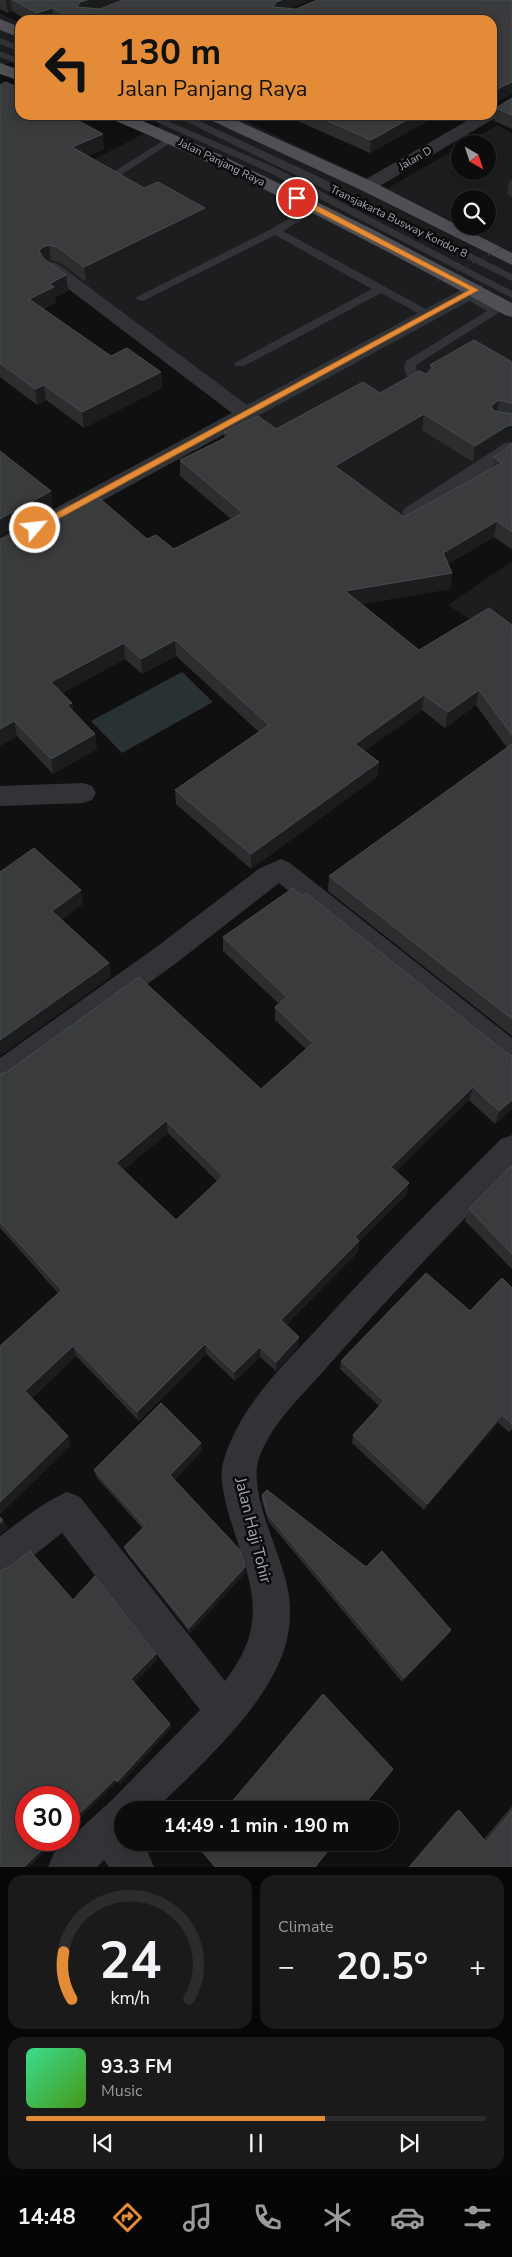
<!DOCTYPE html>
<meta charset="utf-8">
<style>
:root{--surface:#0c0c0d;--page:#1a1a1b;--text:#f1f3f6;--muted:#9a9b9d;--line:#2c2c2e;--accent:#e38b36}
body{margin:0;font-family:"Nunito Sans",sans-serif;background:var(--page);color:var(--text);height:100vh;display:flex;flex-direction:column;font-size:19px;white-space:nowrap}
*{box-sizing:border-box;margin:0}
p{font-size:16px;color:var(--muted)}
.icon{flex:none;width:28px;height:28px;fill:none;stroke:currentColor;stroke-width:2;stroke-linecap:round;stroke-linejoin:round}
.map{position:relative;height:1867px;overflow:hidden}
.sheet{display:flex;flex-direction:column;gap:8px;padding:8px;background:#070707;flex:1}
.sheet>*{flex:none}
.top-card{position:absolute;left:15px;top:15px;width:482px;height:105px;border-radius:15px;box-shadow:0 2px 12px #0003,0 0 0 1px var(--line);background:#e38b36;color:#111;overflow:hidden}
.needle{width:32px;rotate:141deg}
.buttons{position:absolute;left:451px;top:135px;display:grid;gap:10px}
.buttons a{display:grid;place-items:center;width:45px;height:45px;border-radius:50%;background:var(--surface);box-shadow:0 2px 12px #0003,0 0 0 1px var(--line);font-size:25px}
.speed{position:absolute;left:15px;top:1786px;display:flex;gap:10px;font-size:25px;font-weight:700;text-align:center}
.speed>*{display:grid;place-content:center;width:65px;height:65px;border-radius:50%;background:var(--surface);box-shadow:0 2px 12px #0003,0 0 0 1px var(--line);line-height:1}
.speed .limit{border:8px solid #d22;background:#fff;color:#111}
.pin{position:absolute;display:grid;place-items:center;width:42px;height:42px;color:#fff;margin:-21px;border:2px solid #fff;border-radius:50%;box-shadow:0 1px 5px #0007}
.me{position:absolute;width:55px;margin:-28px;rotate:62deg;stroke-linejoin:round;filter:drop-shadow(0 0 4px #0008)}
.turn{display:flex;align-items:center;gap:18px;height:105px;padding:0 20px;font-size:22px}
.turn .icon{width:65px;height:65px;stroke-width:2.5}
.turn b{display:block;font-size:35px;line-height:42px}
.big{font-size:38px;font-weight:700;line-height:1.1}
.sheet .tile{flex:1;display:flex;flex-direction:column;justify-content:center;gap:8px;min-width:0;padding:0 18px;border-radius:15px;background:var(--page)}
.sheet .dial{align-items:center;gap:0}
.dial svg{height:130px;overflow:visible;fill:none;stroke:var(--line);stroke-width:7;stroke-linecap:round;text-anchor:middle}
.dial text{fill:var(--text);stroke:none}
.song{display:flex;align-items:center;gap:15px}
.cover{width:60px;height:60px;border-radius:8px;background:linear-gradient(135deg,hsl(150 70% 55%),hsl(100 70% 35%))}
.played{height:5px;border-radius:2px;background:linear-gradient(90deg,var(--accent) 65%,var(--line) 65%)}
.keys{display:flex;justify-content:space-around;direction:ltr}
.heat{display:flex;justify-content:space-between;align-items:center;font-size:28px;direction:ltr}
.sheet .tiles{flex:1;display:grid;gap:8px;grid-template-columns:1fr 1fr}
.tile:last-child{grid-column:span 2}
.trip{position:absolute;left:114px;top:1801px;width:285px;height:50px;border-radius:25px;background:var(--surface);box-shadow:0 2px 12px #0003,0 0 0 1px var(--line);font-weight:700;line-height:50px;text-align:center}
.tabs{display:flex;height:80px;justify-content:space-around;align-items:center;background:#050505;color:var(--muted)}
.tabs .icon{width:35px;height:35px}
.tabs .current{color:var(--accent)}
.tabs b{font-size:22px;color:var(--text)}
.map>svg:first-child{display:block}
.built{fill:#1c1d1e;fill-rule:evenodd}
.water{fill:#283134}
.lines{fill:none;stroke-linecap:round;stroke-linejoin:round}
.service{fill:#313336;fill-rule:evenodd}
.minor{fill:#313336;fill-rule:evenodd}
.primary{fill:#4e5055;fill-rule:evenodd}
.path-bridge{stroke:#383a3d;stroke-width:2;stroke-dasharray:1 2.5;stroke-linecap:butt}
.wall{fill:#2c2d2f;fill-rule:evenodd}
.shaded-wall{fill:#1b1c1d}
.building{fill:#393b3d;stroke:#494c4f;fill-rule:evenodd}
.route{fill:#e38b36;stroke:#945a23}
.labels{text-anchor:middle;stroke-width:5;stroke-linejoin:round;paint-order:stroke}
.far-street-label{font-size:11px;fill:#a2a9b1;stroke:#0b0b0c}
.near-street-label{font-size:16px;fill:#a2a9b1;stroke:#0b0b0c}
</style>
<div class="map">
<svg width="512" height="1867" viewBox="0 0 512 1867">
<rect width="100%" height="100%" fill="#101011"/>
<path class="built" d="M0,13L20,23V60L0,66Z
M179,115H232L388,188L460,147V171H488V144H465L497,125L512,133V474L404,541L0,237V201L101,156ZM460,199H488V226H460Z
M512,561V647L448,605Z"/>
<path class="water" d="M182,672L213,702L122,753L91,721Z"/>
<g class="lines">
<path class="service" d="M0,38L20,46V52L0,44Z
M0,51L20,59V65L0,57Z
M141,115H154L276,168L512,291V298L268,172Z
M173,115H186L315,175L512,274V281Z
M172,135L175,136V140L121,175H113L112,173Z
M315,204L319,205V209L283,231L433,313L435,315L433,317H425L381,293L244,366H236L234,364L236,362L372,289L275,235L145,300L141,301L135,298L271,229Z
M467,292L495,306L503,303L509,306L416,365L417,373L429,384L423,388C412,384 400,372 406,361L487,311L463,297L461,295Z"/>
<path class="minor" d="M492,111L497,115L495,118L373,190H361L358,186L361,182L477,115H492Z
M52,262L58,264L247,405L468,286L475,284L482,286L484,290L482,294L8,552L0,554V538L232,413L46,272L43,268L46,264Z
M512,442V457L421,518L413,520L405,518L402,513L405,508L505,443Z
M83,783L92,786L96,793L92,800L83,803L0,806V786Z
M281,859L290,863L512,1038V1068L502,1064L279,883L175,964L10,1083L0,1087V1058L155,948L260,868Z
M512,1135V1170C449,1234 387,1299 327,1367C303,1395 272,1422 259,1458C250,1484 268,1526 276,1550C284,1572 291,1593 290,1616C289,1690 204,1761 155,1810H122V1842H141L148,1853L154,1867H109L104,1860L97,1867H48L54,1853L112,1800L200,1710L62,1533L13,1572L0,1577V1536C22,1520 42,1503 67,1492L80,1497L225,1681C275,1617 246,1576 227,1508C224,1494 219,1477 223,1463C238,1408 280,1369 317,1329C376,1263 439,1201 501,1139Z"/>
<path class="primary" d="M0,19L20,27V38L0,30Z
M0,63L20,70V81L0,74Z
M107,115H129L223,156L372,229L512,303V317L505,315C376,244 245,176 109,118Z
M204,115H225L373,182L512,253V265L361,190L206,118Z"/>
<path class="path-bridge" d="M432,284L502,248"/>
</g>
<path class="wall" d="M0,0H121L98,9H292L492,20H27L12,11L8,13L0,9Z
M0,85L104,149L88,156L206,224L86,282L59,262L51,260L48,261L66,275L68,291L55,297L56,302L43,309L111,356L161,372L162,388L84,428L46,400L37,405L0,377Z
M512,98V129L494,121L496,108Z
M284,115H439L370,153Z
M512,179V197L507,194L509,181Z
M512,362V440L504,441L473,462L422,430L347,474L404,517L492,468L494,457L512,444V548L511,549L494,537L448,564L452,573L450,589L361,604L419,650L512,625V1036L328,891L329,876L507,748L476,705L445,728L422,710L365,751L379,762L377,777L251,869L176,804L175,790L259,732L176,656L142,674L125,659L62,693L72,703L73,712L97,749L53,774L17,736L0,746L6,538L74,509L147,539L174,549L231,519L180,476V460L224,438V432L276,429L380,393L426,374L429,371L430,365Z
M302,896L505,1052L512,1109L495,1124L469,1100L396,1171L407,1194L359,1242L358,1252L286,1325L298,1347L276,1371L260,1357L235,1381L206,1354L139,1421L76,1356L32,1398L71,1445L0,1514V1346L58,1293L0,1228V1074L261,1089L306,1049L275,1020V1007L279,1004L223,951V937ZM168,1133L218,1182L176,1220L123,1170Z
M512,1165V1269L465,1221L469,1209Z
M512,1288V1429L509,1432L498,1423L424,1510L352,1443L353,1435L379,1406L340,1369L341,1361L470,1311Z
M201,1443L202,1451L174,1480L245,1573L190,1633L127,1553L124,1547L142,1528L97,1478L94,1470Z
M262,1495L366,1567L451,1630L448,1635L402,1682L268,1521L262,1501Z
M512,1806V1867H408L455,1812L459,1810L484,1839Z"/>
<path class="shaded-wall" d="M6,0H10L12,11L8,13Z
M87,0H121L81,15L77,7L80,2Z
M282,0H311L276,15L273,7L276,2Z
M52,8L53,20H37V13Z
M512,82V94L492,104L493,91Z
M416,115H439L370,153L371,140Z
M103,134L104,149L74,163L72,147Z
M205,208L206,224L86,282L84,267Z
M49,245L51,260L45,262L39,251L43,247Z
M66,275L68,291L55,297L56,302L31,314L29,299L49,284Z
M161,372L162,388L84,428L82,412Z
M44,385L46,400L37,405L35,389Z
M499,400L496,416L491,406Z
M424,414L422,430L334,482L335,466Z
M512,425V440L504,441L473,462L475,446L507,426Z
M51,491L53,507L0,536V519Z
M497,521L494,537L441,568L443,553Z
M452,573L450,589L344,607L345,591Z
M175,640L176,656L142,674L141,659Z
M124,643L125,659L54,698L51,682Z
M479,690L476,705L445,728L448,712Z
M424,695L422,710L354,759L355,744Z
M72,703L74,718L67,705Z
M14,721L17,736L0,746V729Z
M95,734L97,749L53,774L51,759Z
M379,762L377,777L251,869V854Z
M81,890L83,904L55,925L52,911Z
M109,963L111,977L0,1056V1040Z
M473,1087L469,1100L389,1179L391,1167Z
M512,1100V1109L495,1124L499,1111Z
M166,1121L168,1133L118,1175L116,1163Z
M409,1183L407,1194L359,1242L358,1252L281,1330V1320L355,1237Z
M299,1337L298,1347L276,1371V1362Z
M205,1344L206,1354L139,1421L137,1412Z
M73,1346L76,1356L29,1400L25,1391Z
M260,1347V1357L235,1381L234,1372Z
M502,1415L498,1423L424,1510L427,1504Z
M68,1436L71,1445L0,1514V1502Z
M201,1443L202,1451L172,1483L170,1475Z
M3,1520L8,1528L0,1534V1523Z
M245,1567V1573L190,1633L189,1628Z
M451,1630L448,1635L402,1682L404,1678Z
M156,1654L158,1659L133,1684L131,1679Z
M170,1724L172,1727L120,1785L117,1782Z
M115,1779L117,1782L69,1829V1824Z
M52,1840H57L29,1867H24Z"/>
<path class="building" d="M13,0H87L80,2L77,7L100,9L123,0H282L276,2L273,7L296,9L317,0H512V82L493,91L492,94V20H75L52,8L37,13Z
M6,82L20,89V115H68L103,134L72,147L144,188L158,182L205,208L84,267L57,247L49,245L43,247L39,251L43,258L66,275L49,284L54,287L29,299L111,356L127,348L161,372L82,412L44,385L35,389L0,363V85Z
M512,98V115L496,108Z
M314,115H416L371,140Z
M474,340L512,362V403L499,400L491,406L494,411L512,414V425L507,426L475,446L424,414L335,466L404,517L502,463L494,457L512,444V532L497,521L443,553L452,573L345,591L419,650L489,608L512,625V735L479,690L448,712L424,695L355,744L379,762L251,854L175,790L269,725L175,640L141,659L124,643L51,682L72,703L67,705L95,734L51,759L14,721L0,729V539L6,538L68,505L74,509L98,497L147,539L156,535L174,549L243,513L180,460L229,436L224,432L258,416L276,429L363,382L380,393L419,371L426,374L433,368L430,365Z
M0,451L51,491L0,519Z
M512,744V1019L329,876Z
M34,848L81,890L52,911L109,963L0,1040V872Z
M293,888L302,896L306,893L505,1052L512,1056V1100L499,1111L473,1087L391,1167L409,1183L355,1237L359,1241L281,1320L299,1337L276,1362L260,1347L234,1372L205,1344L137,1412L73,1346L25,1391L68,1436L0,1502V1346L62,1290L0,1222V1074L7,1072L139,977L261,1089L313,1043L275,1007L287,997L223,937ZM166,1121L223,1176L176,1220L116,1163Z
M512,1165V1254L469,1209Z
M426,1273L470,1311L502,1278L512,1288V1424L502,1415L427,1504L353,1435L384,1401L341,1361Z
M161,1403L201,1443L170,1475L240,1550L245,1567L189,1628L124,1547L145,1526L94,1470Z
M267,1490L366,1567L382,1551L451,1630L404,1678L268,1515L262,1495Z
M0,1517L3,1520L0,1523Z
M30,1551L73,1600L95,1576L156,1654L131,1679L170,1724L117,1782L115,1779L69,1824V1798H26V1840H52L24,1867H0V1571L9,1567Z
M323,1694L393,1769L360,1810H225Z
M459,1810L486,1842L512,1811V1867H410Z
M197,1842H335L315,1867H215L196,1844Z"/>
<path class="route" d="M294,196H299L479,290L38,530H32V526L469,290L294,200Z"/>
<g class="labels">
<g class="far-street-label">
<text transform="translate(415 158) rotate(-30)" y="4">Jalan D</text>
<text transform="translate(222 162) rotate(26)" y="4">Jalan Panjang Raya</text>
<text transform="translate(399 221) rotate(26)" y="4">Transjakarta Busway Koridor 8</text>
</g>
<g class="near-street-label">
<text transform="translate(254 1530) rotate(76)" y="6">Jalan Haji Tohir</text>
</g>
</g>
</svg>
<div class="buttons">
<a><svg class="needle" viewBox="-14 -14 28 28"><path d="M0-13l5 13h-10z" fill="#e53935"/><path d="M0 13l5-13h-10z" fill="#9a9b9d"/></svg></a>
<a><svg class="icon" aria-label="search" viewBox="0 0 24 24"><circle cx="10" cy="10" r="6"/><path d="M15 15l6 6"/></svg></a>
</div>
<div class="speed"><div class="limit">30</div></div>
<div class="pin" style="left:297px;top:198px;background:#d93025"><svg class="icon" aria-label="arrive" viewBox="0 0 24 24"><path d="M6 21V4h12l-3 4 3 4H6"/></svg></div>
<svg class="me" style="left:35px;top:528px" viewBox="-20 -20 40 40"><circle r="17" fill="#e38b36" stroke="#fff" stroke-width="3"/><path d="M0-11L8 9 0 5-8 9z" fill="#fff"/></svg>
<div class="trip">14:49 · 1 min · 190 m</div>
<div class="top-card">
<div class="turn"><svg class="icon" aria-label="left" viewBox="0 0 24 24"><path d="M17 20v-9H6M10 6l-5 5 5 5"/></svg><div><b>130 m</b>Jalan Panjang Raya</div></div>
</div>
</div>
<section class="sheet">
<div class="tiles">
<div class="tile dial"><svg viewBox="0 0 100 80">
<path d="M14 69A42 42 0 1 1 86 69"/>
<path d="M14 69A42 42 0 0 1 9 40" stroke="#e38b36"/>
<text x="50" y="56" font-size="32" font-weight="700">24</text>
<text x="50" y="72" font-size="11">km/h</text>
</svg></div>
<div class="tile"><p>Climate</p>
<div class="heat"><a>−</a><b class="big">20.5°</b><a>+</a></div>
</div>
<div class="tile">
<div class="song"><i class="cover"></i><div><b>93.3 FM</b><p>Music</p></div></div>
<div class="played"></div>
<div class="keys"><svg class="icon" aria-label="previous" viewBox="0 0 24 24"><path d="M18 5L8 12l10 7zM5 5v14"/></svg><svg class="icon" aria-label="pause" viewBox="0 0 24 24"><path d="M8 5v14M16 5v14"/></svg><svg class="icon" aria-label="next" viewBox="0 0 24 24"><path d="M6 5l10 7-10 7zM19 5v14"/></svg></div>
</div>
</div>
</section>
<nav class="tabs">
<b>14:48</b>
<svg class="icon current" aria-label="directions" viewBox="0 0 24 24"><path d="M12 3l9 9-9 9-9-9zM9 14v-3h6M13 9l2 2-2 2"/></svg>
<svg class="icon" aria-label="music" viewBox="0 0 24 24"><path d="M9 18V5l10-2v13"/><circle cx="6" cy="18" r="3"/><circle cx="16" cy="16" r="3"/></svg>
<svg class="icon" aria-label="phone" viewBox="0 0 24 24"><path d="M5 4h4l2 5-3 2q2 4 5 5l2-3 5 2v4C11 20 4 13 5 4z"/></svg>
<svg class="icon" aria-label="climate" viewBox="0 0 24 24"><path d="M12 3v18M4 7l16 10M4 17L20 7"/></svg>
<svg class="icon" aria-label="car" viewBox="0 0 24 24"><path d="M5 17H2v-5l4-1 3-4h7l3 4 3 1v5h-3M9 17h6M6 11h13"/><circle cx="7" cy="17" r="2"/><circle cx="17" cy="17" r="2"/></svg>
<svg class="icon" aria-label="filters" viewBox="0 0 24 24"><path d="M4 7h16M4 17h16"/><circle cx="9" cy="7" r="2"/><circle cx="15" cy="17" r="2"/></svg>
</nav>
